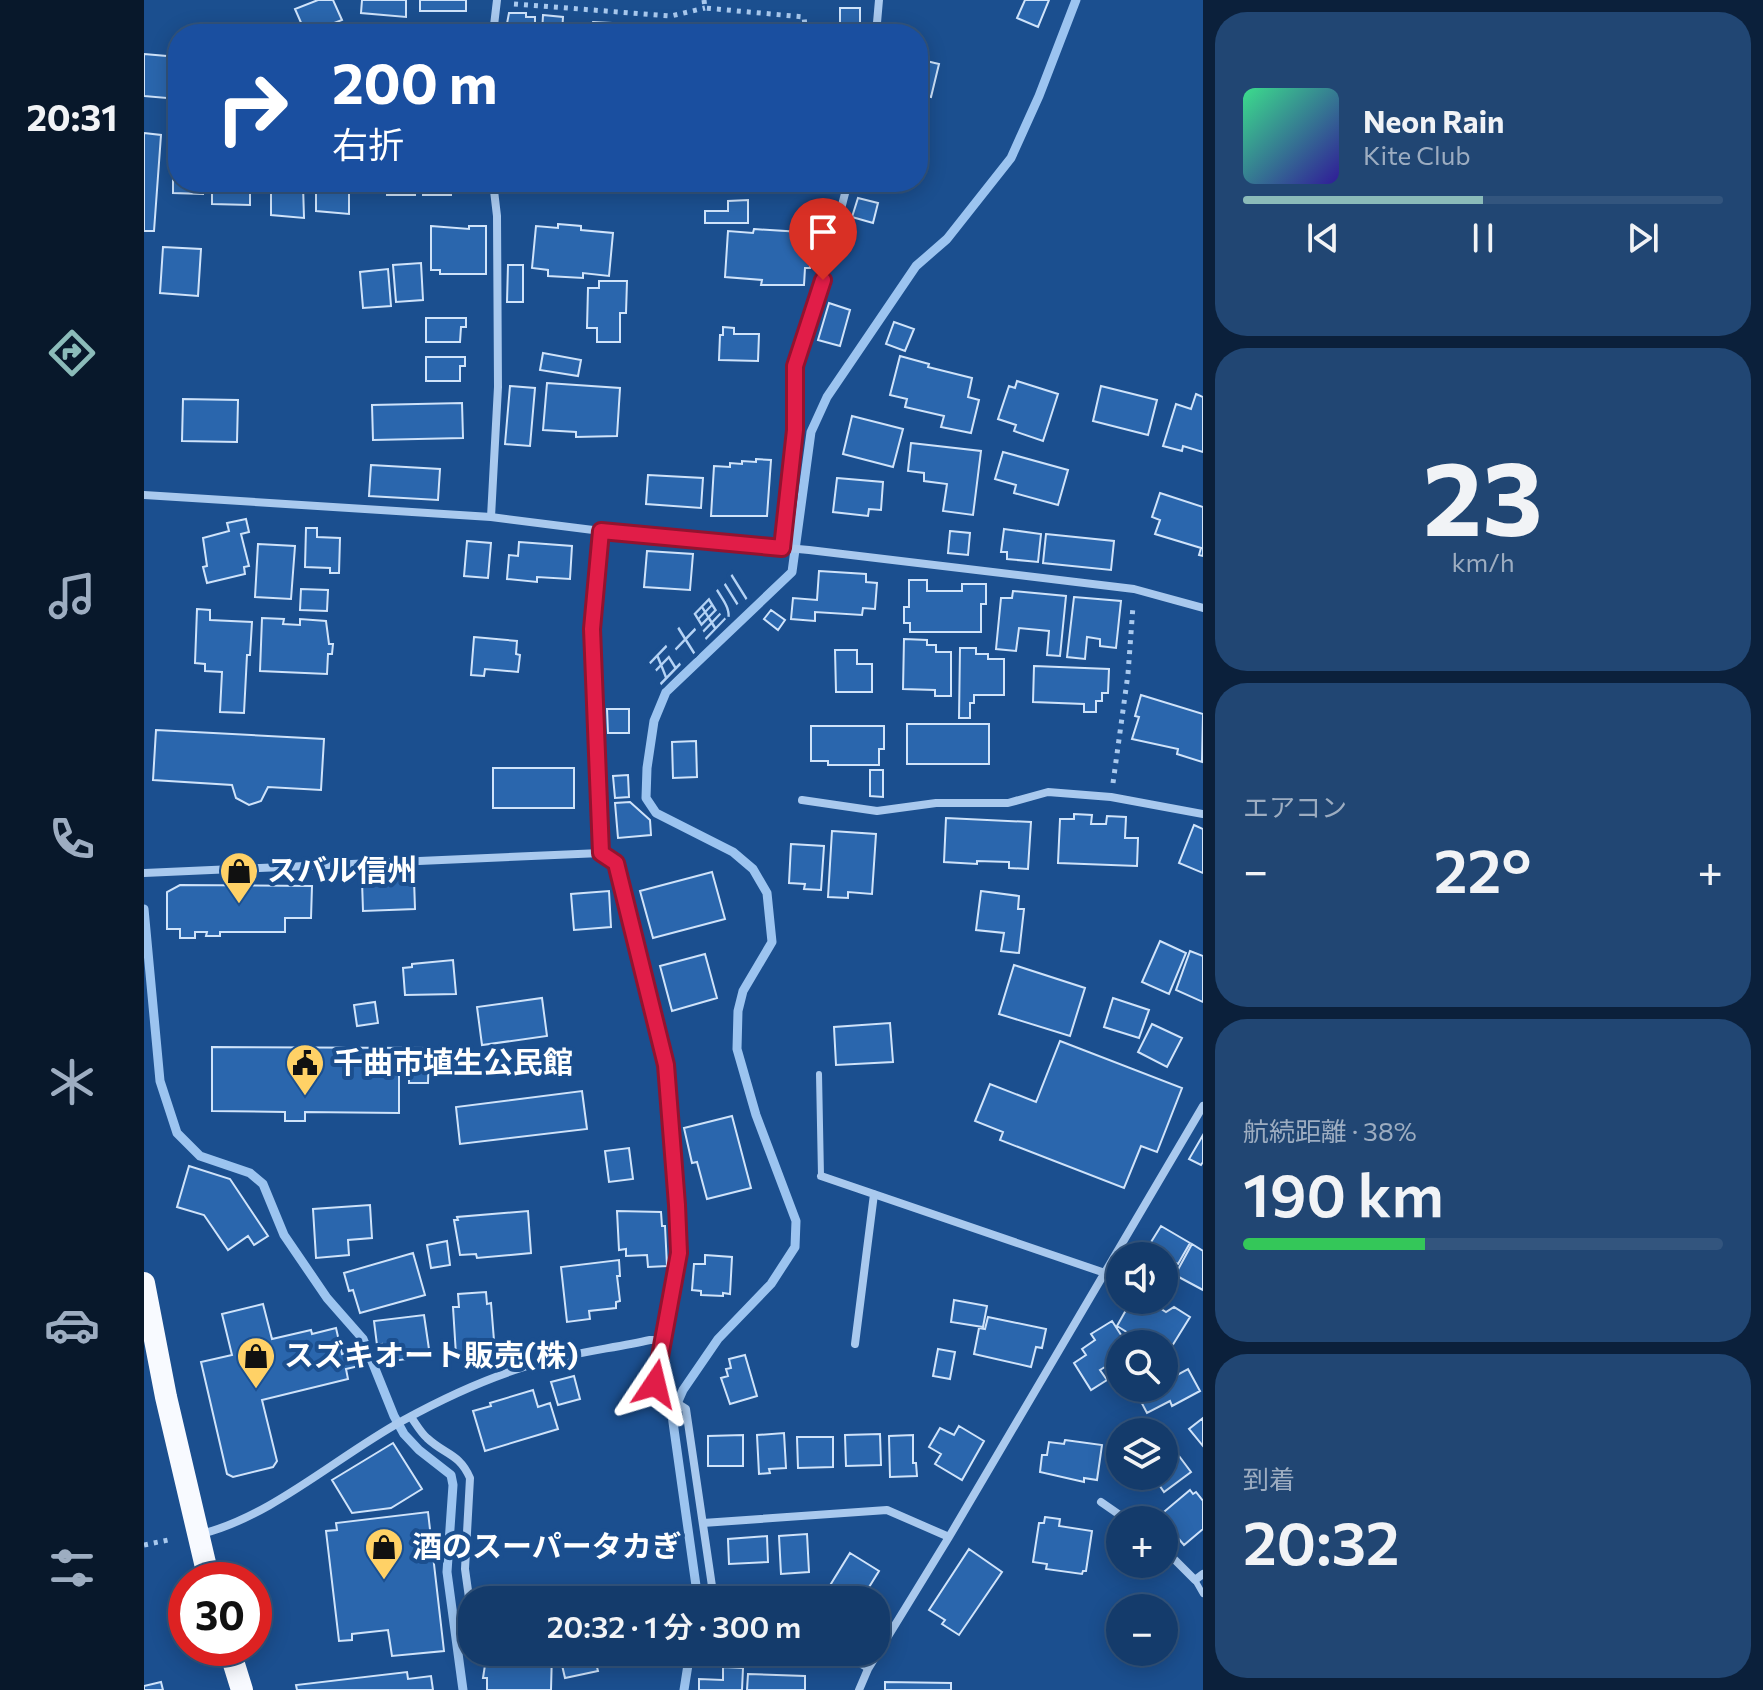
<!DOCTYPE html>
<html lang="ja">
<meta charset="utf-8">
<style>
:root{--surface:#143b6b;--page:#214673;--text:#f1f3f6;--muted:#9dadc1;--line:#33557e;--accent:#8bbbb9}
body{margin:0;font-family:Commissioner,"Noto Sans JP",sans-serif;background:var(--page);color:var(--text);height:100vh;display:flex;flex-direction:column;font-size:30px;white-space:nowrap}
*{box-sizing:border-box;margin:0}
p{font-size:26px;color:var(--muted)}
.icon{flex:none;width:44px;height:44px;fill:none;stroke:currentColor;stroke-width:2;stroke-linecap:round;stroke-linejoin:round}
.map{position:relative;flex:1;overflow:hidden}
.drawer{display:flex;flex-direction:column;gap:12px;padding:12px;background:#0b203b;width:560px}
.drawer>*{flex:none}
.hud{position:absolute;left:24px;top:24px;width:760px;height:168px;border-radius:32px;box-shadow:0 4px 20px #0003,0 0 0 2px var(--line);background:#1a4fa0;color:#fff;overflow:hidden}
.fabs{position:absolute;left:962px;top:1242px;display:grid;gap:16px}
.fabs a{display:grid;place-items:center;width:72px;height:72px;border-radius:50%;background:var(--surface);box-shadow:0 4px 20px #0003,0 0 0 2px var(--line);font-size:40px}
.speed{position:absolute;left:24px;top:1562px;display:flex;gap:16px;font-size:40px;font-weight:700;text-align:center}
.speed>*{display:grid;place-content:center;width:104px;height:104px;border-radius:50%;background:var(--surface);box-shadow:0 4px 20px #0003,0 0 0 2px var(--line);line-height:1}
.speed .limit{border:12px solid #d22;background:#fff;color:#111}
.pin{position:absolute;display:grid;place-items:center;width:68px;height:68px;color:#fff;margin:-82px -34px;border-radius:50% 50% 50% 0;rotate:-45deg;box-shadow:0 0 8px #0007}
.pin .icon{rotate:45deg}
.me{position:absolute;width:88px;margin:-44px;rotate:10deg;stroke-linejoin:round;filter:drop-shadow(0 0 6px #0008)}
.turn{display:flex;align-items:center;gap:28px;height:168px;padding:0 32px;font-size:36px}
.turn .icon{width:104px;height:104px;stroke-width:2.5}
.turn b{display:block;font-size:56px;line-height:68px}
.big{font-size:60px;font-weight:600;line-height:1.1}
.drawer .tile{flex:1;display:flex;flex-direction:column;justify-content:center;gap:12px;min-width:0;padding:0 28px;border-radius:32px;background:var(--page)}
.drawer .dial{align-items:center;gap:0}
.dial b{font-size:104px;line-height:1}
.song{display:flex;align-items:center;gap:24px}
.cover{width:96px;height:96px;border-radius:12px;background:linear-gradient(135deg,hsl(150 70% 55%),hsl(250 70% 35%))}
.played{height:8px;border-radius:4px;background:linear-gradient(90deg,var(--accent) 50%,var(--line) 50%)}
.keys{display:flex;justify-content:space-around;direction:ltr}
.heat{display:flex;justify-content:space-between;align-items:center;font-size:44px;direction:ltr}
.charge{height:12px;border-radius:6px;background:linear-gradient(90deg,#34c759 38%,var(--line) 0)}
.trip{position:absolute;left:314px;top:1586px;width:432px;height:80px;border-radius:32px;background:var(--surface);box-shadow:0 4px 20px #0003,0 0 0 2px var(--line);font-weight:600;line-height:80px;text-align:center}
main{display:flex;flex:1;min-height:0}
.dock{display:flex;flex-direction:column;width:144px;justify-content:space-around;align-items:center;background:#08182b;color:var(--muted)}
.dock .icon{width:56px;height:56px}
.dock .active{color:var(--accent)}
.dock b{font-size:36px;color:var(--text)}
.map>svg:first-child{display:block}
.lines{fill:none;stroke-linecap:round;stroke-linejoin:round}
.stream{stroke:#9cc4f0;stroke-width:9}
.building{fill:#2a66ad;stroke:#cfe3fa;stroke-width:2}
.path{stroke:#a9c9ee;stroke-width:5;stroke-dasharray:4 6;stroke-linecap:butt}
.service{stroke:#a9c9ee;stroke-width:6}
.minor{stroke:#a9c9ee;stroke-width:8}
.trunk{stroke:#f8faff;stroke-width:22}
.route-casing{stroke:#92132f;stroke-width:20}
.route{stroke:#e11d48;stroke-width:14}
.labels{text-anchor:middle;stroke-width:8;stroke-linejoin:round;paint-order:stroke}
.poi-label{font-size:30px;font-weight:bold;fill:#fff;stroke:#1b4f8f;text-anchor:start}
.water-label{font-size:32px;font-style:italic;fill:#b5d3f5;stroke:#1b4f8f}
</style>
<main>
<nav class="dock">
<b>20:31</b>
<svg class="icon active" aria-label="directions" viewBox="0 0 24 24"><path d="M12 3l9 9-9 9-9-9zM9 14v-3h6M13 9l2 2-2 2"/></svg>
<svg class="icon" aria-label="music" viewBox="0 0 24 24"><path d="M9 18V5l10-2v13"/><circle cx="6" cy="18" r="3"/><circle cx="16" cy="16" r="3"/></svg>
<svg class="icon" aria-label="phone" viewBox="0 0 24 24"><path d="M5 4h4l2 5-3 2q2 4 5 5l2-3 5 2v4C11 20 4 13 5 4z"/></svg>
<svg class="icon" aria-label="climate" viewBox="0 0 24 24"><path d="M12 3v18M4 7l16 10M4 17L20 7"/></svg>
<svg class="icon" aria-label="car" viewBox="0 0 24 24"><path d="M5 17H2v-5l4-1 3-4h7l3 4 3 1v5h-3M9 17h6M6 11h13"/><circle cx="7" cy="17" r="2"/><circle cx="17" cy="17" r="2"/></svg>
<svg class="icon" aria-label="filters" viewBox="0 0 24 24"><path d="M4 7h16M4 17h16"/><circle cx="9" cy="7" r="2"/><circle cx="15" cy="17" r="2"/></svg>
</nav>
<div class="map">
<svg width="1059" height="1690" viewBox="0 0 1059 1690">
<rect width="100%" height="100%" fill="#1b4f8f"/>
<g class="lines">
<path class="stream" d="M0,909L16,1081L33,1133L56,1156L106,1173L119,1184L140,1235L183,1298L219,1339L250,1416L260,1434L275,1450L307,1475L309,1485L303,1572L319,1690
M554,1600L528,1415L539,1390L574,1339L627,1284L651,1247L652,1221L612,1115L593,1049L594,1011L599,991L628,942L623,893L609,869L589,852L512,813L502,798L503,768L510,721L522,692L648,572L667,432L683,397L772,266L803,239L867,158L895,96L932,0
M540,1690L546,1652"/>
</g>
<path class="building" d="M174,0H189L198,20L162,34L151,9Z
M218,0H262V17L217,13Z
M276,0H322V11H276Z
M881,0H905L894,27L873,18Z
M696,8H716V34H696Z
M365,13H382V17H391V34H361Z
M399,15L419,17L418,34H398Z
M449,22L506,25L505,34H439V30H445Z
M0,54L34,57V99L0,96Z
M774,59L795,64L787,97L774,94Z
M0,133L17,135L10,231H0Z
M29,155H34V182H59V194L29,193Z
M68,182H106V205L68,204Z
M172,182H205V214L172,211Z
M243,182H271V195H243Z
M279,182H307V195H279Z
M127,185H159L160,218L127,215Z
M714,198L734,203L729,223L708,217Z
M604,200V223H561V211H584V201Z
M414,224L437,226V230L469,233L465,276L439,273V278L404,276V270L388,268L392,226L414,228Z
M287,226L325,229V226H342V274H296V270H287Z
M610,229L657,232V236L668,237L666,268H661L660,285H617L618,280L581,277L584,231L609,233Z
M19,247L57,249L54,296L16,293Z
M277,263L279,300L252,302L249,265Z
M364,265H379V302H363Z
M244,269L247,306L219,308L216,272Z
M455,281H483L482,313H476V342H453V328H443L444,288H455Z
M685,303L706,310L696,346L674,340Z
M282,318H322V327H317L316,342H282Z
M750,322L770,329L761,351L742,344Z
M579,327L590,328V334H615L614,361L575,360L576,335H579Z
M399,353L437,360L434,376L396,370Z
M756,356L785,364L784,367L828,378L824,397L835,400L827,433L797,427L800,416L761,407L763,399L746,395Z
M282,357H321V366H316V381H282Z
M873,381L914,394L899,441L870,431L872,425L854,419L865,386L871,388Z
M403,383L476,388L473,436L432,437V432L399,430Z
M366,386L391,388L386,446L361,444Z
M957,386L1013,400L1004,435L949,421Z
M1052,394L1059,397V452L1039,446L1038,451L1019,446L1032,404L1047,409Z
M39,399L94,400L93,442L38,441Z
M318,403L319,438L229,440L228,405Z
M708,416L759,429L749,467L699,454Z
M767,443L837,451L829,515L799,511L803,484L780,481V473L764,471Z
M859,452L924,470L914,505L870,493L872,485L851,479Z
M612,459L627,460L623,516H567L570,466L586,467V463L598,464V461L612,462Z
M227,465L296,469L294,500L225,496Z
M504,475L559,478L557,508L502,504Z
M693,478L739,482L737,510L725,509L724,516L689,512Z
M1016,493L1059,507V556L1055,555L1057,548L1011,534L1016,520L1008,517Z
M102,519L105,532L97,534L105,566L100,567L101,574L63,583L59,567L63,566L59,538L85,531L83,523Z
M162,528H173V537L196,538L195,573H186V568L161,567Z
M860,529L897,534L894,562L863,559V552H857Z
M806,531L826,533L824,555L804,553Z
M902,534L970,541L967,570L899,563Z
M323,541L347,543L344,578L320,576Z
M375,542L428,546L426,579L393,577V582L363,579L365,555L374,556Z
M114,544L151,546L147,599L111,597Z
M503,551L549,554L546,590L500,587Z
M675,571L722,574V582L733,583L731,609L719,608L718,615L671,612V621L647,619L649,598L673,600Z
M765,580H783V591H818V584H842V604H837V632H766V623H760V607H765Z
M157,589L184,590L183,611L156,610Z
M869,591L922,596L916,656L903,655L905,631L875,628L872,651L852,649L857,598H868Z
M930,597L977,601L972,648L956,646V639L943,637L941,659L923,657Z
M53,609L66,610V620L108,622L106,655H103L100,713L76,712L78,672L61,671V664L51,663Z
M627,610L641,620L634,630L620,619Z
M118,618L140,619L139,624L156,625V619L182,621L185,644H189L188,654H184L183,674L116,671Z
M330,637L373,641L372,654L376,655L374,672L341,669L340,676L327,675Z
M760,639L783,640V645H792V652H807V696H791V690L759,689Z
M816,648H832V654H844V659H860V695H830V703H826V718H815Z
M691,650H713V664H728V692H692Z
M890,666L965,669L964,693H958V701H952V712H940V704L889,702Z
M997,695L1059,714L1058,762L1033,754L1034,749L988,739L995,717L991,716Z
M463,709H485V733H464Z
M763,724H845V764H763Z
M667,726H740V749H735V765H684V761H667Z
M12,730L180,739L177,790L124,787L117,801L105,805L92,798L88,785L9,780Z
M552,741L553,777L529,778L528,742Z
M349,768H430V808H349Z
M726,770H739V797L726,796Z
M484,775L485,797L471,798L469,776Z
M486,802L506,820L507,835L474,838L471,803Z
M930,814L948,815L947,824H962L963,816L982,817L981,838H994L993,866L914,863L916,819H930Z
M802,818L887,822L884,869L865,868V862L833,861V864L800,862Z
M1050,825L1059,829V873L1035,863Z
M688,831L732,834L728,894L704,892V898L684,897Z
M647,844L680,846L677,890L660,889L661,884L645,883Z
M568,872L581,919L509,938L496,891Z
M233,877L270,879L271,909L219,911L218,881H233Z
M36,885L168,886L167,918H141V932H76V936H62L63,932H51V938H36V929H23V892Z
M465,891L467,927L430,930L427,894Z
M837,891L875,896L874,909H880L875,953L857,951L860,933L832,930Z
M1016,941L1042,953L1025,994L998,982Z
M1046,951L1059,956V1002L1032,990Z
M561,954L573,998L528,1011L516,966Z
M309,960L312,994L261,995L259,968L268,967V964Z
M870,965L941,988L926,1036L855,1014Z
M398,998L403,1036L338,1045L333,1007Z
M969,998L1005,1010L995,1038L960,1027Z
M231,1002L234,1023L213,1026L210,1005Z
M746,1023L749,1062L692,1065L690,1027Z
M1008,1024L1038,1038L1023,1067L994,1052Z
M916,1041L1038,1088L1013,1152L997,1146L980,1188L856,1140L859,1132L831,1121L846,1084L892,1102Z
M68,1047L285,1048L284,1083H265V1065H255V1113L161,1112V1121H141V1112L68,1111Z
M438,1091L443,1129L316,1144L312,1107Z
M588,1116L607,1188L563,1199L553,1162L548,1163L540,1128Z
M1059,1135V1162L1057,1165L1045,1159Z
M485,1148L489,1179L465,1182L461,1151Z
M45,1166L86,1179L124,1236L110,1245L104,1236L84,1250L60,1215L33,1207Z
M226,1205L228,1238L204,1240L205,1255L172,1258L169,1209Z
M384,1211L387,1253L333,1258L332,1254L316,1255L310,1220H314L313,1217Z
M473,1211L517,1212L518,1226H521L523,1266L504,1267L503,1255L482,1256V1249L475,1250Z
M1017,1226L1046,1243L1034,1264L1004,1247Z
M303,1241L306,1265L287,1268L283,1245Z
M1048,1244L1059,1251V1290L1031,1275Z
M269,1253L281,1295L216,1313L209,1290L205,1291L200,1273Z
M561,1255L588,1257L586,1294L579,1293V1296L557,1295V1291L548,1290L550,1264H561Z
M475,1260L476,1276H473L476,1301L472,1302V1308L445,1311L446,1319L423,1322L417,1267Z
M342,1292L343,1304L347,1303L351,1353L312,1355L309,1307H315L314,1294Z
M810,1300L843,1306L839,1327L807,1322Z
M986,1303L1001,1313L1008,1303L1022,1312L1030,1307L1046,1317L1025,1351L1020,1348V1344H1002L973,1326Z
M119,1304L128,1339L167,1330L168,1334L192,1328L198,1354L212,1351L215,1366L202,1369L204,1379L118,1400L133,1461L129,1467L89,1477L83,1474L57,1362L88,1355L78,1314Z
M280,1315L286,1356L241,1362L238,1344L233,1345L230,1321Z
M844,1317L902,1329L898,1348L892,1347L887,1367L830,1354L835,1328L841,1329Z
M968,1321L983,1344H976V1358L956,1370L963,1380L947,1390L930,1363L942,1355L938,1349L951,1340L947,1334Z
M794,1349L811,1352L806,1379L789,1376Z
M601,1355L613,1396L586,1404L577,1378L584,1376L582,1369L587,1368L585,1359Z
M1044,1369L1056,1391L1028,1406L1026,1401L1003,1413L994,1396L1008,1388H1020V1382Z
M430,1376L436,1399L414,1405L407,1382Z
M389,1390L394,1407L406,1403L414,1429L341,1451L329,1411L347,1406L346,1403Z
M1059,1418V1446L1045,1429Z
M815,1426L840,1441L818,1480L791,1464L797,1454L785,1447L796,1428L810,1435Z
M640,1433L642,1468L625,1469L626,1473L615,1474L613,1435Z
M736,1434L737,1465L702,1466L701,1435Z
M599,1435V1466H564V1436Z
M769,1435V1463H772L773,1476L746,1477L745,1436Z
M653,1437H689V1467L654,1468Z
M921,1440L958,1445L953,1480L940,1478V1482L896,1472L898,1455H903L905,1442L920,1444Z
M1023,1440L1047,1472L1020,1492L1009,1476H1020V1443Z
M249,1443L278,1489L247,1508L208,1513L188,1480Z
M1046,1490L1049,1494L1052,1492L1059,1501V1529L1040,1545L1015,1516Z
M284,1512L300,1651L248,1656L244,1630L208,1634V1640L195,1641L182,1531L193,1530L192,1523Z
M901,1517L916,1519L915,1526L948,1531L942,1571H939L938,1574L902,1569L903,1564L889,1562L895,1523H900Z
M663,1534L665,1572L637,1574L635,1536Z
M623,1536L624,1562L585,1564L584,1539Z
M825,1549L858,1572L815,1635L798,1624L801,1620L785,1610Z
M706,1553L735,1571L717,1600H677Z
M343,1652H408L407,1690H343V1678H339Z
M415,1652H449L454,1671L421,1678Z
M579,1667L599,1668L598,1690H555V1679L579,1680Z
M263,1672L264,1679L287,1676L289,1690H153L152,1685Z
M604,1674L661,1676V1690H603Z
M17,1682L19,1690H0V1686Z
M741,1682L807,1683V1690H741Z"/>
<g class="lines">
<path class="path" d="M560,0L561,8L660,17L662,34
M370,4L527,16L561,8
M969,783L984,674L989,606
M0,1545L29,1539"/>
<path class="service" d="M675,1074L677,1176
M1051,1580L1059,1594
M694,1652L724,1669"/>
<path class="minor" d="M349,34L353,0
M732,34L735,0
M0,495L347,517L457,531L665,550L990,589L1059,608
M347,517L354,387L353,216L349,182
M457,531L448,629L457,853L472,863L522,1065L533,1205L535,1253L511,1384L523,1397L542,1409L569,1593L574,1600
M638,548L651,430V366L672,305L704,182
M658,800L733,811L792,803H864L904,792L967,797L1059,814
M0,873L457,853
M677,1176L961,1273
M711,1344L730,1194
M267,1417C272,1424 277,1433 283,1438C301,1455 315,1453 326,1478L321,1569L327,1612
M957,1502L983,1520
M559,1523L743,1510L805,1537
M57,1534C127,1517 194,1456 258,1421C296,1400 339,1380 380,1367C420,1354 465,1349 506,1340H519
M1020,1549L1051,1580L1059,1574
M715,1690L724,1669L805,1537L1059,1106"/>
<path class="trunk" d="M0,1283L22,1397L65,1580
M85,1648L98,1690"/>
</g>
<g class="lines">
<g class="route-casing">
<path id="route" d="M511,1384L535,1253L533,1205L522,1065L472,863L457,853L448,629L457,531L638,548L651,430V366L679,280"/>
</g>
<use href="#route" class="route"/>
</g>
<defs>
<g id="shop-pin" transform="scale(2)"><path d="M0 17L-7.5 6A9.5 9.5 0 1 1 7.5 6Z" fill="#ffd166" stroke="#1b4f8f"/><path d="M-5-2.5h2.3a2.7 3.5 0 0 1 5.4 0H5L5.5 6h-11ZM-1.5-2.5h3a1.5 2.3 0 0 0-3 0Z" fill="#111"/></g>
<g id="civic-pin" transform="scale(2)"><path d="M0 17L-7.5 6A9.5 9.5 0 1 1 7.5 6Z" fill="#ffd166" stroke="#1b4f8f"/><path d="M-.6-6.5H3V-4.5H.6V-3L4-1V1h2V6H-6V1h2V-1L-.6-3ZM-1.2 2.5V6h2.4V2.5Z" fill="#111"/></g>
</defs>
<g fill-rule="evenodd">
<use href="#shop-pin" x="95" y="871"/>
<use href="#civic-pin" x="161" y="1063"/>
<use href="#shop-pin" x="112" y="1356"/>
<use href="#shop-pin" x="240" y="1547"/>
</g>
<g class="labels">
<g class="poi-label">
<text x="123" y="881">スバル信州</text>
<text x="189" y="1073">千曲市埴生公民館</text>
<text x="140" y="1366">スズキオート販売(株)</text>
<text x="268" y="1557">酒のスーパータカぎ</text>
</g>
<g class="water-label">
<text transform="translate(552 632) rotate(-46)" y="11">五十里川</text>
</g>
</g>
</svg>
<div class="fabs">
<a><svg class="icon" aria-label="sound" viewBox="0 0 24 24"><path d="M4 9h4l5-4v14l-5-4H4zM17 9q2 3 0 6"/></svg></a>
<a><svg class="icon" aria-label="search" viewBox="0 0 24 24"><circle cx="10" cy="10" r="6"/><path d="M15 15l6 6"/></svg></a>
<a><svg class="icon" aria-label="layers" viewBox="0 0 24 24"><path d="M12 4l9 5-9 5-9-5zM3 14l9 5 9-5"/></svg></a>
<a>+</a>
<a>−</a>
</div>
<div class="speed"><div class="limit">30</div></div>
<div class="pin" style="left:679px;top:280px;background:#d93025"><svg class="icon" aria-label="arrive" viewBox="0 0 24 24"><path d="M6 21V4h12l-3 4 3 4H6"/></svg></div>
<svg class="me" style="left:511px;top:1384px" viewBox="-20 -20 40 40"><path d="M0-17L14 15 0 8-14 15z" fill="#e11d48" stroke="#fff" stroke-width="4"/></svg>
<div class="trip">20:32 · 1 分 · 300 m</div>
<div class="hud">
<div class="turn"><svg class="icon" aria-label="right" viewBox="0 0 24 24"><path d="M7 20v-9h11M14 6l5 5-5 5"/></svg><div><b>200 m</b>右折</div></div>
</div>
</div>
<section class="drawer">
<div class="tile">
<div class="song"><i class="cover"></i><div><b>Neon Rain</b><p>Kite Club</p></div></div>
<div class="played"></div>
<div class="keys"><svg class="icon" aria-label="previous" viewBox="0 0 24 24"><path d="M18 5L8 12l10 7zM5 5v14"/></svg><svg class="icon" aria-label="pause" viewBox="0 0 24 24"><path d="M8 5v14M16 5v14"/></svg><svg class="icon" aria-label="next" viewBox="0 0 24 24"><path d="M6 5l10 7-10 7zM19 5v14"/></svg></div>
</div>
<div class="tile dial"><b>23</b><p>km/h</p></div>
<div class="tile"><p>エアコン</p>
<div class="heat"><a>−</a><b class="big">22°</b><a>+</a></div>
</div>
<div class="tile"><p>航続距離 · 38%</p><b class="big">190 km</b><div class="charge"></div></div>
<div class="tile"><p>到着</p><b class="big">20:32</b></div>
</section>
</main>
